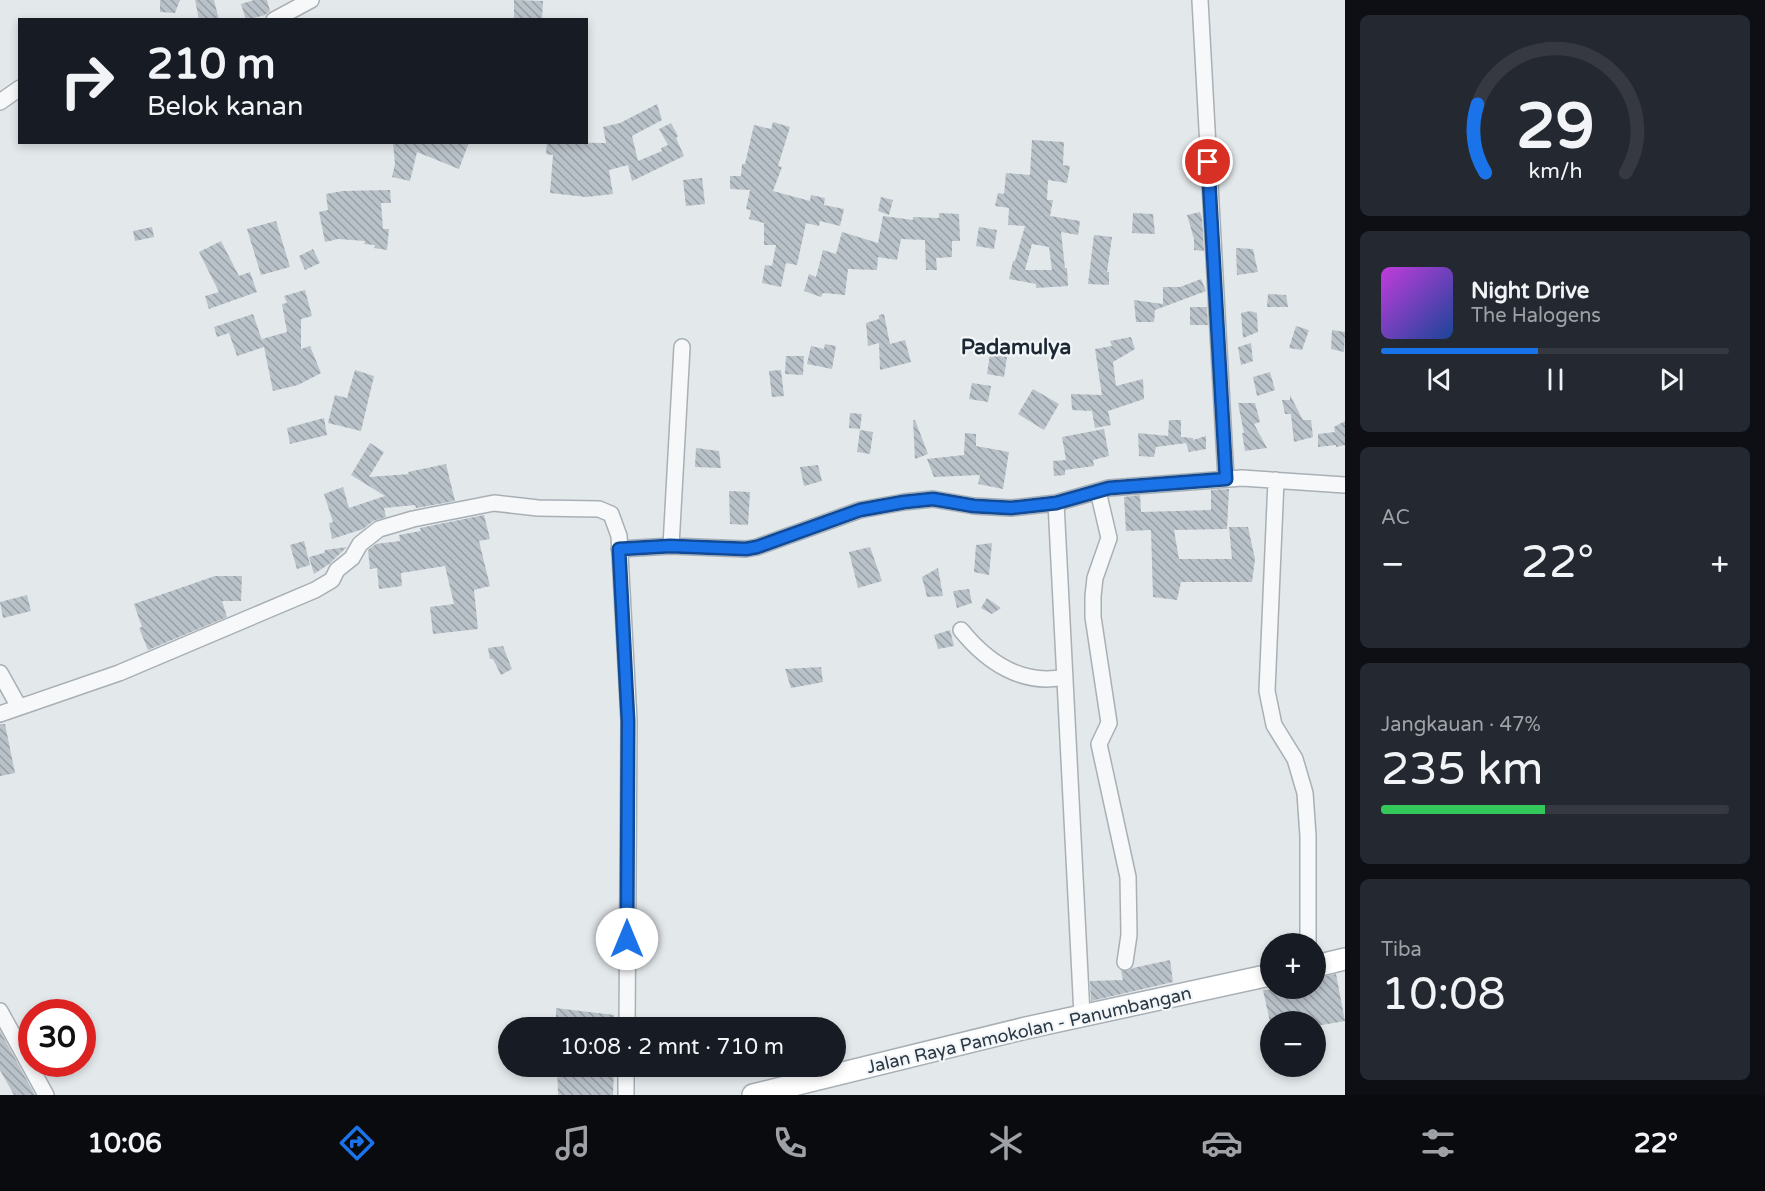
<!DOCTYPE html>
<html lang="id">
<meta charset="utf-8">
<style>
:root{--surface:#171b24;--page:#242831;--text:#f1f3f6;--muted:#9ea1a6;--line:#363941;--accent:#1a73e8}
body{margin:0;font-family:"Varela Round",sans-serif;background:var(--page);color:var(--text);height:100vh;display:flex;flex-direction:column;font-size:22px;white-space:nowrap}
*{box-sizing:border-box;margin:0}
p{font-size:20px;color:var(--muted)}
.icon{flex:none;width:33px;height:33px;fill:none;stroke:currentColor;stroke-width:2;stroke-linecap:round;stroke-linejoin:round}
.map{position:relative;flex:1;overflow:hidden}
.sheet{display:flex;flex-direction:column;gap:15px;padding:15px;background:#0d0f14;width:420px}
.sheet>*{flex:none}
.guide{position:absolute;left:18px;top:18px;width:570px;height:126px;border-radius:0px;box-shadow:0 3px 9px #0003;background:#171b24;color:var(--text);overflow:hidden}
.controls{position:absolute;left:1260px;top:933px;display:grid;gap:12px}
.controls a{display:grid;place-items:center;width:66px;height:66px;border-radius:50%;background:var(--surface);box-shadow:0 3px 9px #0003;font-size:30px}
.speed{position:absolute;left:18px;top:999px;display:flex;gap:12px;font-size:30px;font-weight:700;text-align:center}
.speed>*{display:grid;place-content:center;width:78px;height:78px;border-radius:50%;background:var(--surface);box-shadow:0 3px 9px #0003;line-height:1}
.speed .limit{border:9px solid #d22;background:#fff;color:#111}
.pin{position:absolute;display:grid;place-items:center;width:51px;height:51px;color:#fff;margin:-26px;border:3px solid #fff;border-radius:50%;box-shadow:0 2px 6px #0007}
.me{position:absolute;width:66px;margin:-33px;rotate:0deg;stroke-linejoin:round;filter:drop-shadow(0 0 4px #0008)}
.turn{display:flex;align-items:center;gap:21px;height:126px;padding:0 30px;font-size:27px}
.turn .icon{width:78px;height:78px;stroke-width:2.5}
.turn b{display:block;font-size:42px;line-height:51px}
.big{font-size:45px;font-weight:600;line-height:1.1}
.sheet .tile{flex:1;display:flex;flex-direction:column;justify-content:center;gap:9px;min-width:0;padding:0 21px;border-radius:9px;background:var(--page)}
.sheet .dial{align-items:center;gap:0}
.dial svg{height:156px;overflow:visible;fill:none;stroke:var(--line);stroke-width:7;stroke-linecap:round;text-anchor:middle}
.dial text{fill:var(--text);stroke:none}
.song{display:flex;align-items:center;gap:18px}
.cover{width:72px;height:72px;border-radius:9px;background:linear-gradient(135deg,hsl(290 70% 55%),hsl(220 70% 35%))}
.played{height:6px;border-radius:3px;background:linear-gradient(90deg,var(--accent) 45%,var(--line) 45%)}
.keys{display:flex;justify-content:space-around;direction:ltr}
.heat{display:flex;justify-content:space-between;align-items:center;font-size:33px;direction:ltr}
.charge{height:9px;border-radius:4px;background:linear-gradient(90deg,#34c759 47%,var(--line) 0)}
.trip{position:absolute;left:498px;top:1017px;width:348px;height:60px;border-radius:30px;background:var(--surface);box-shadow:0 3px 9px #0003;font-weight:600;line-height:60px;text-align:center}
.dock{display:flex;height:96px;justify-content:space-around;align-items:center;background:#090b0e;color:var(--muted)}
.dock .icon{width:42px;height:42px}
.dock .current{color:var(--accent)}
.dock b{font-size:27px;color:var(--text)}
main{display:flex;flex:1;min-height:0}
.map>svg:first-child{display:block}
.building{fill:url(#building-back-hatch);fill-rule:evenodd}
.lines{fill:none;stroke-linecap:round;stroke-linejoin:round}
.street-casing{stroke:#a8b0b6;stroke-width:18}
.secondary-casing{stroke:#a8b0b6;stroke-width:24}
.street{stroke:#f6f8f9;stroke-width:15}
.secondary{stroke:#fff;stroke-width:21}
.route-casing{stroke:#114b97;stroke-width:15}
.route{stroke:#1a73e8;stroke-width:10}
.labels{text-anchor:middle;stroke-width:4.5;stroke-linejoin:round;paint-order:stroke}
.street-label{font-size:18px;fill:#2a3844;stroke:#f3f6f8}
.quarter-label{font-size:21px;font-weight:bold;fill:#1c2935;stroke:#f3f6f8}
</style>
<main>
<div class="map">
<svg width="1345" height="1095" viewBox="0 0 1345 1095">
<defs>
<pattern id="building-back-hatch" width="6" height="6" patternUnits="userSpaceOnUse" patternTransform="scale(1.5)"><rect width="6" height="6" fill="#bac2c9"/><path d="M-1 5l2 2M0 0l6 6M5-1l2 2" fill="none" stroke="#979fa5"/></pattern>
</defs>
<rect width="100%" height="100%" fill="#e3e8eb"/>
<path class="building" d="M160,0H180L175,13L160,12Z
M195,0H214L219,20H199Z
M254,0H267L270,11L265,15L246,20L241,4Z
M514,0L543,1L542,19H514Z
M657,104L662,120L632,136L638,161L662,151L661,148L668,145L659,129L671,123L678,136L676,138L684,156L632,181L628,165L609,170L613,194L586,197L550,193L553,155L546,154L547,142L606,143L603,127L620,123Z
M773,122L790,127L778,166L782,167L773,191L810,201L811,195L825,198L824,205L844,209L840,226L820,221L819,226L806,223L797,265L786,263L781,287L762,283L765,265L772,266L776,245H764V223L749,219L751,210L746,209L750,190L730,189V176H741L742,164H745L754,125L771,129Z
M1032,140L1064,142L1063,165L1070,166L1067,183L1048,180L1047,200H1053L1050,216L1080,221L1078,235L1061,232L1065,268H1067L1068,286L1036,288V284L1009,279L1013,261H1015L1025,226L1008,225L1009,208L995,206L998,193L1004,194L1006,173L1030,175ZM1032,244L1049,247L1052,270H1025Z
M393,142H469L459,169L417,152L410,181L392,177L395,164Z
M702,178L705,204L686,206L683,180Z
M390,190L391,203H381L383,229H389L387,250L374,248L375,245L364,244L365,241L338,239L325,242L319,212L328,210L326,194L343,191Z
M881,197L893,200L889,215L878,211Z
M1200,212L1202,218L1204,251L1194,250V239L1187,215Z
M939,213L959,214L960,241H952V257L936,258L937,270H926L925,240L901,239L897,260L878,257L877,270L848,269L845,295L823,293L821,297L804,291L809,274L816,277L823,250L836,254L842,232L878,243L883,216L913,220V217L939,218Z
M1133,213L1153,214L1155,234L1132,233Z
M276,221L290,267L261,275L247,229Z
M152,227L154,237L135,241L133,231Z
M979,227L997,230L994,249L976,246Z
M1094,235L1112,237L1107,272H1109V285L1088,284Z
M221,241L239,276L250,272L257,292L209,309L205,296L219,292L199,252Z
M1236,248L1253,249L1258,272L1237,275Z
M313,249L320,263L305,270L299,256Z
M1201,279L1206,291L1155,310L1154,322H1136L1134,300L1163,304V287H1180Z
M305,290L312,316L301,319V349L310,346L321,373L298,385L273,391L264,347L237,356L229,333L217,337L214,327L253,314L264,346L262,339L287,332L282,304L287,303L284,296Z
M1268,294L1286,295L1288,307H1267Z
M1190,307H1207L1208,325H1190Z
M1250,311L1257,313L1258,332L1243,338L1241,313Z
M884,314L890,344L905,340L911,362L880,370L879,343L868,346L866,323L879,319V315Z
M1296,326L1309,330L1302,350L1289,348Z
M1332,330L1345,332L1344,352L1331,349Z
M1131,337L1135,349L1113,362L1116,386L1143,379L1144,399L1108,411L1111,425L1095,428L1092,411L1072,410L1071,394L1102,395L1095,349L1112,346L1110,341Z
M1251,343L1253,361L1241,365L1238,347Z
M825,344L836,346L832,369L807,364L811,346L824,349Z
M990,354L1007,357L1004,377L987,374Z
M786,356H804L803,375L785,374Z
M355,370L374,376L361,431L328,423L335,395L347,398Z
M781,370L784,396L772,397L769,371Z
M1270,372L1275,390L1257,396L1253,377Z
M972,383L991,386L988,402L969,399Z
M1033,389L1059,404L1044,430L1018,414Z
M1290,395L1303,420H1311L1313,437L1294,442L1291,414H1285L1282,400H1290Z
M1238,403H1255L1260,422L1254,424L1267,448L1245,451L1242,433H1244Z
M850,413L862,414L860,429L849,428Z
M324,418L327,435L290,444L287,428Z
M913,420H915L928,454L915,459Z
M1169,420H1181V437L1193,438V440L1206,436V449L1189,452L1186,443L1156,447L1154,457L1139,456L1138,433L1168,436Z
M1345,421V445L1336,447V445L1318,447V434L1335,432L1334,427Z
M1104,429L1109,456L1093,460L1094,466L1065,470V475L1054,476L1053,461L1066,460L1062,437Z
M860,430L873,432L870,454L857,452Z
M965,433L976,434V446L1009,452L1003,489L978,484L980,475L934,477L927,459L964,455Z
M370,443L384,452L369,477L409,474L408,472L446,464L455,501L416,508L415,505L384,508L386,517L373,521L363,529L332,539L329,523L333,522L324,494L343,487L349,508L385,496L351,475Z
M696,448L719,451L721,468L695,467Z
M818,465L822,481L804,486L800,467Z
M1229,489L1227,529L1174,530L1179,559H1232L1229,527H1248L1255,559L1252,582H1181L1177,600L1153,597L1151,530L1126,531L1124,497L1140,495L1141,512L1211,510V490Z
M729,491L750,492L748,525L730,524Z
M484,515L490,539L479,541L490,586L474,590L478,629L433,634L430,607L454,604L445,566L401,573L402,586L379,589L377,568L370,569L368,550L376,544L400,541L399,535L421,531L420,528Z
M304,541L310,565L297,569L290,545Z
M992,543L989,575L974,572L976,545Z
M347,547L329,564L314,574L309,557L324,553L325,550Z
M870,547L882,581L858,588L849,552Z
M938,568L943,596L927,597L922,577Z
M215,576H242L241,601H222L227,617L148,650L139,628L142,627L134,604Z
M969,589L972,603L957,608L953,591Z
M27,595L31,611L3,618L0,602Z
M987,598L1001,608L992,614L981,608Z
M950,630L954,646L938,649L934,635Z
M503,646L512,669L501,675L493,659H490L488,648Z
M821,667L823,682L791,688L785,669Z
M0,724H5L15,773L0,776Z
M1170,960L1173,982L1091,1001L1090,981L1123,980L1121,970L1128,971L1133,968Z
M1336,974L1345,1021L1316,1026V1022H1270L1263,990L1316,988V978Z
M556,1008L614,1015V1028H556Z
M0,1031L35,1095H14L0,1070Z
M557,1066H614L613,1095H558Z"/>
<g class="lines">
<g class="street-casing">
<path id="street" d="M1200,0L1226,479
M274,20L311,0
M0,102L20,88
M1276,480L1267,691L1274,725L1295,759L1305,793L1308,836V944
M1098,491L1109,538L1095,578L1093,596V617L1109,723L1099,744L1128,877L1129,935L1125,962
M1056,503L1082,1015
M671,546L682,347
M619,549L671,546L746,549L757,547L860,510L904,502L933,499L974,506L1011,508L1056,503L1109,488L1242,478L1345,485
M961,630C987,662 1022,686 1065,677
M0,673L19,707
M0,714L119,673L315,590L332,580L337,570L352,558L360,544L379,529L413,519L494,503L538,508L599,509L611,514L619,536L629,721L627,1028
M0,1011L46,1095
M626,1095V1066"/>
</g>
<g class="secondary-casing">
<path id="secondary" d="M1316,966L1345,959
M753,1095L1026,1028L1270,975"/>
</g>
<use href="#street" class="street"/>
<use href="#secondary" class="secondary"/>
</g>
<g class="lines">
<g class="route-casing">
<path id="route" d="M627,939L628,721L619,549L670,546L746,549L757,547L860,510L904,502L933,499L974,506L1011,508L1056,503L1109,488L1226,479L1208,162"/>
</g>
<use href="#route" class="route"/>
</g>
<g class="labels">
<g class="street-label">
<text transform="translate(1029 1030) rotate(-13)" y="6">Jalan Raya Pamokolan - Panumbangan</text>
</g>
<g class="quarter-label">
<text x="1016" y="354">Padamulya</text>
</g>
</g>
</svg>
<div class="controls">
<a>+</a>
<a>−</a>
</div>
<div class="speed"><div class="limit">30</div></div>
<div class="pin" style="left:1208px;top:162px;background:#d93025"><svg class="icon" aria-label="arrive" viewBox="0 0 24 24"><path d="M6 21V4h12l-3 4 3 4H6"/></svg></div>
<svg class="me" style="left:627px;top:939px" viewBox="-20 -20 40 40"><circle r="19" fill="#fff"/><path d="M0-13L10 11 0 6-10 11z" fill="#1a73e8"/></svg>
<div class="trip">10:08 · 2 mnt · 710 m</div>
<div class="guide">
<div class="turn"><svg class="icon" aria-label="right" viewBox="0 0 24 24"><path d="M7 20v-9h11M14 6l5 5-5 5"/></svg><div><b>210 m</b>Belok kanan</div></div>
</div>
</div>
<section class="sheet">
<div class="tile dial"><svg viewBox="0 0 100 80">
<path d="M14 69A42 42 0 1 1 86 69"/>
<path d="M14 69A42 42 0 0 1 10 34" stroke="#1a73e8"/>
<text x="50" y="56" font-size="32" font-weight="700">29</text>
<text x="50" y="72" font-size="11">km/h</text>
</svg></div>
<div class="tile">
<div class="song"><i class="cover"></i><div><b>Night Drive</b><p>The Halogens</p></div></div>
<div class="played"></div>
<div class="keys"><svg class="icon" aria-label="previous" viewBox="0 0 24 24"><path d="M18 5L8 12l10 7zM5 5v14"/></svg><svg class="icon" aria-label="pause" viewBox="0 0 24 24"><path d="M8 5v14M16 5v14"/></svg><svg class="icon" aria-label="next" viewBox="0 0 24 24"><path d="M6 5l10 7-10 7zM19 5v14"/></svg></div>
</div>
<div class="tile"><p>AC</p>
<div class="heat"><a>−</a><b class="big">22°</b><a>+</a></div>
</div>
<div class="tile"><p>Jangkauan · 47%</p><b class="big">235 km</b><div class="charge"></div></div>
<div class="tile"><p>Tiba</p><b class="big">10:08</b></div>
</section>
</main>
<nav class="dock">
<b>10:06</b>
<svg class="icon current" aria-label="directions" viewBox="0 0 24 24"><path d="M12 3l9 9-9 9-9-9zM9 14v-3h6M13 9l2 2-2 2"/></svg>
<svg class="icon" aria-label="music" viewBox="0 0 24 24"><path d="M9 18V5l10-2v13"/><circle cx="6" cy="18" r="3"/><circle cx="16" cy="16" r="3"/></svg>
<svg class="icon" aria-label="phone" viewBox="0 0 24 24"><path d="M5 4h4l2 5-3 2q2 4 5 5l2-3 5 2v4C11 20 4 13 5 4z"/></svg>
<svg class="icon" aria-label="climate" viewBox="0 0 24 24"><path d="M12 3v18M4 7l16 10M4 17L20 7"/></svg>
<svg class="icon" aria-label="car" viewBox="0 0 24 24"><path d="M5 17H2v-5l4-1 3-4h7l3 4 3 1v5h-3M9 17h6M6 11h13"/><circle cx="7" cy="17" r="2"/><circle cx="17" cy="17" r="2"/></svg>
<svg class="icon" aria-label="filters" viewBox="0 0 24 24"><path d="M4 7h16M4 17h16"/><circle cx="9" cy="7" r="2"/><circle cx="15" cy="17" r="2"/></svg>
<b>22°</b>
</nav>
